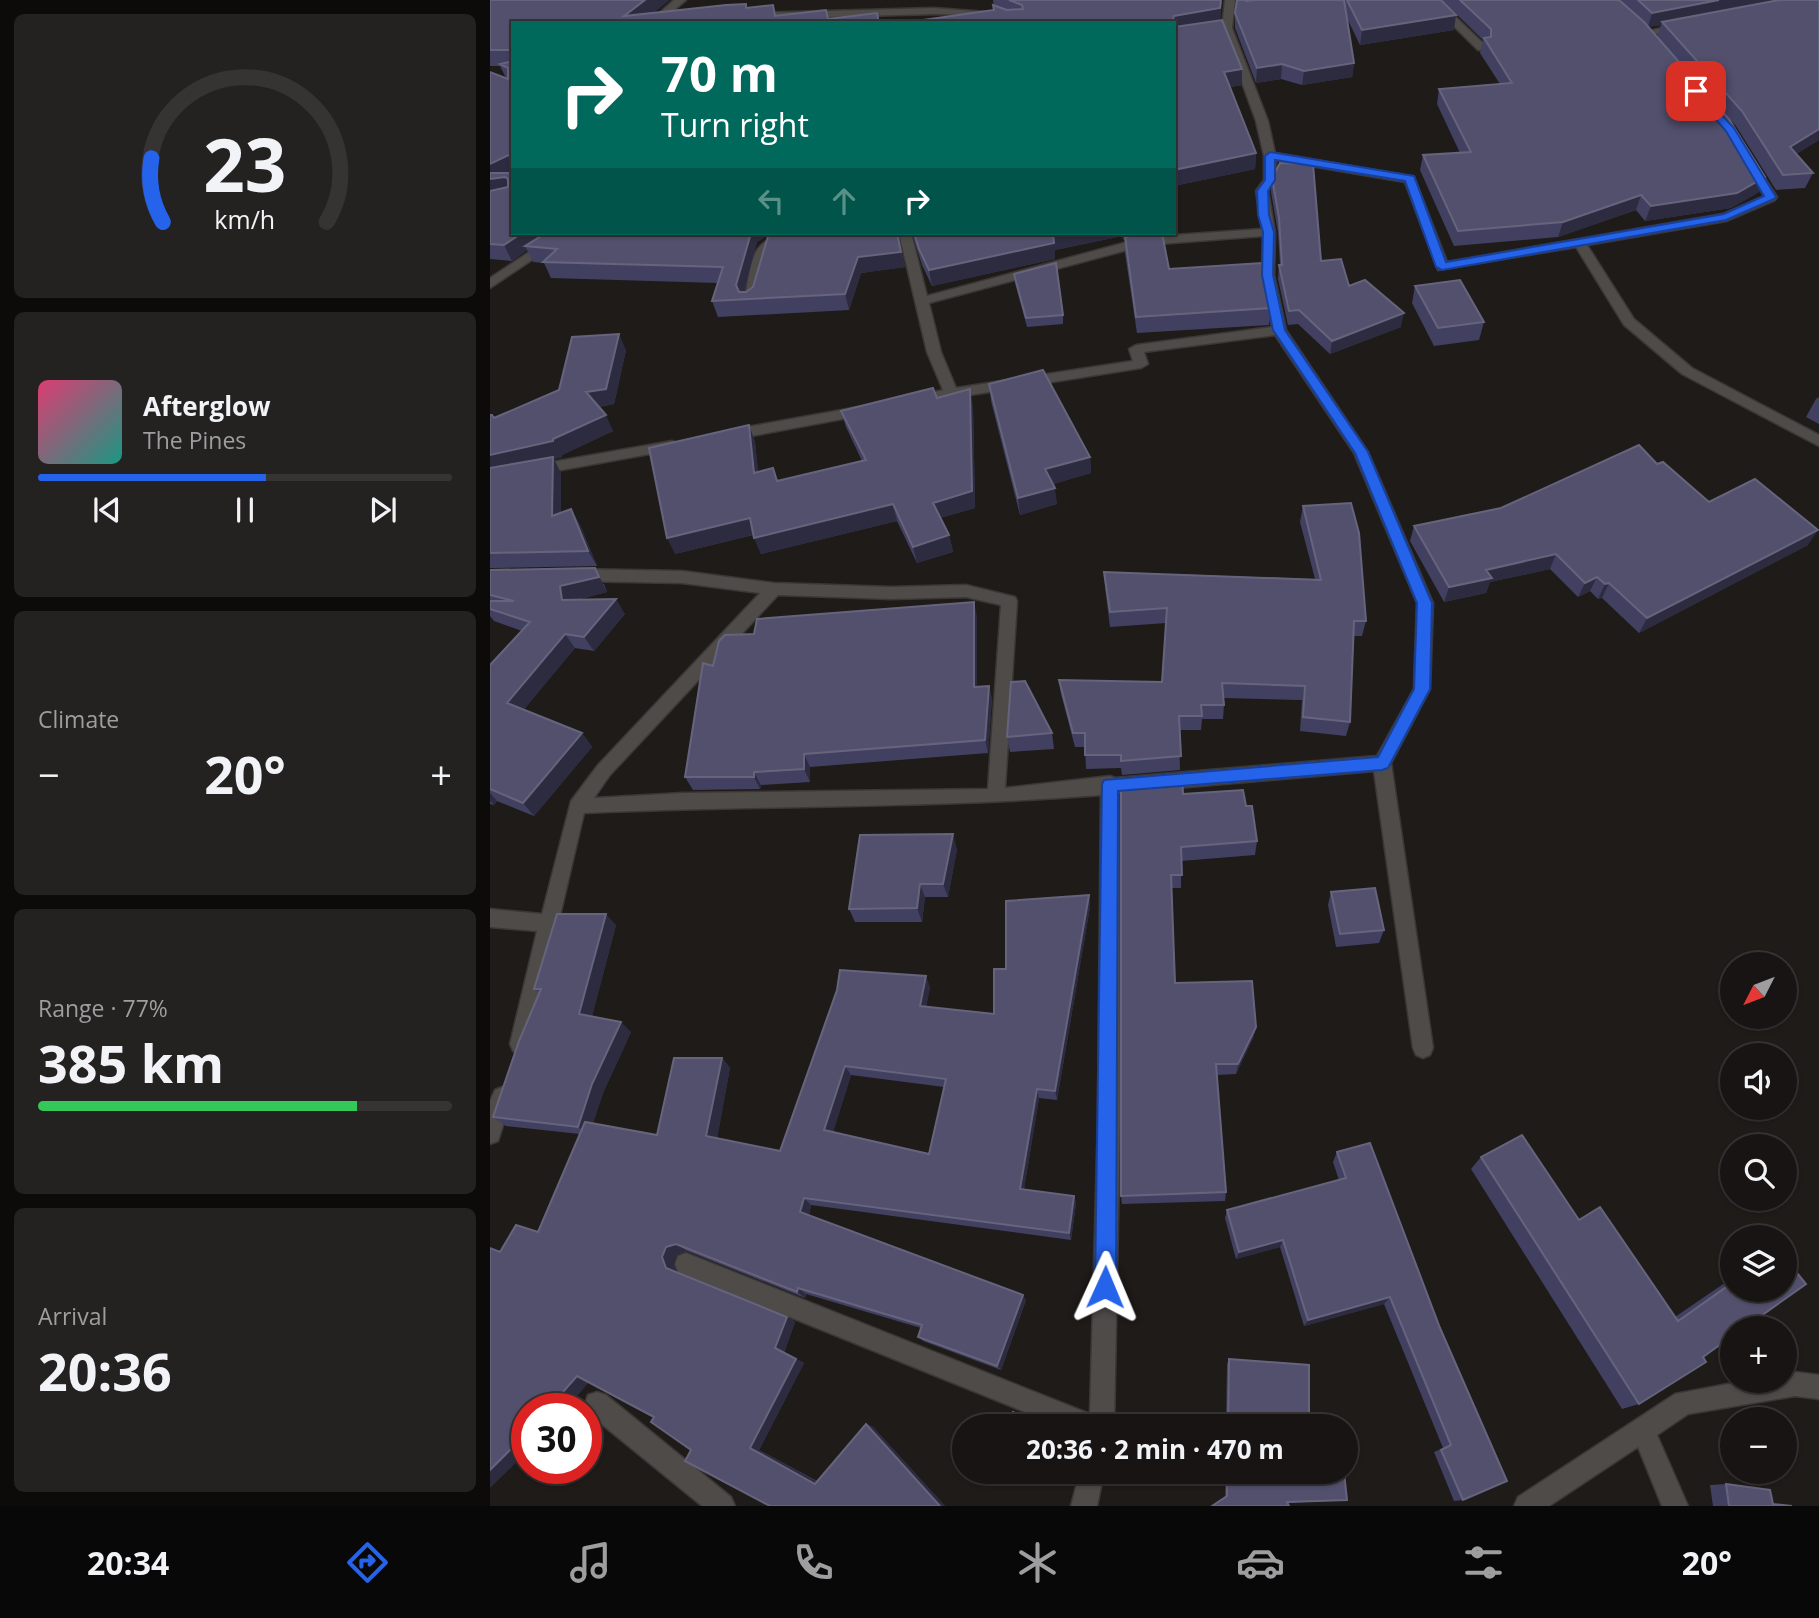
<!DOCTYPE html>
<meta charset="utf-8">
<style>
:root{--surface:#171413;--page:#242121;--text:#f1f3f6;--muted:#9e9ea0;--line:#363333;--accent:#2563eb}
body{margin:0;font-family:"Open Sans",sans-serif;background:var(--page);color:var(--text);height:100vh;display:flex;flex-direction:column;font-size:26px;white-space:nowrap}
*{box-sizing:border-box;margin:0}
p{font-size:23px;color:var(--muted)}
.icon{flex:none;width:38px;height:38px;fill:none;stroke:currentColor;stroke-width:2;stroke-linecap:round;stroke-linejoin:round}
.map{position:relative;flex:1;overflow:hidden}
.side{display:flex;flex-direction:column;gap:14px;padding:14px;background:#0d0b0a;width:490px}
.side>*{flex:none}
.banner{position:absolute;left:21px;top:21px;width:665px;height:214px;border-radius:0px;box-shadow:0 2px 5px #0004,0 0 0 2px var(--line);background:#00695c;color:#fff;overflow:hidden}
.needle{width:46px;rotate:228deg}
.controls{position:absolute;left:1230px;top:952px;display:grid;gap:14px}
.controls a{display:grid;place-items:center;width:77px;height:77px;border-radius:50%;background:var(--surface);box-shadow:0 2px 5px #0004,0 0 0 2px var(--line);font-size:35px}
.speed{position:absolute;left:21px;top:1393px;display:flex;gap:14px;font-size:35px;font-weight:700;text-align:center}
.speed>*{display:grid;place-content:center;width:91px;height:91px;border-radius:50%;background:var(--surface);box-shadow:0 2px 5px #0004,0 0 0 2px var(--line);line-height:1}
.speed .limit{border:10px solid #d22;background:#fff;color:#111}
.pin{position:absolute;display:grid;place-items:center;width:60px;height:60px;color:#fff;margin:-30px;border-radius:14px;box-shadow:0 4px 10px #0006}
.me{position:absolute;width:77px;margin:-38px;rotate:1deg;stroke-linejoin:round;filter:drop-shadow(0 0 5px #0008)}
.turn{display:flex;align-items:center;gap:24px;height:147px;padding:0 35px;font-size:32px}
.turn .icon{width:91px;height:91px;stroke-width:2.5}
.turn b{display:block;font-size:49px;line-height:60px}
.lanes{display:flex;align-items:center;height:66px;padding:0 35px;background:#0003;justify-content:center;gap:35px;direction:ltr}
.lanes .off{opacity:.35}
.big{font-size:52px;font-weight:700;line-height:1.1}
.side .widget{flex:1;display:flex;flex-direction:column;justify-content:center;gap:10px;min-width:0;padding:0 24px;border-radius:10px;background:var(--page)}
.side .dial{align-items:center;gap:0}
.dial svg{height:182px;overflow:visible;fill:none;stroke:var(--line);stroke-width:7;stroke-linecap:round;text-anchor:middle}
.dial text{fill:var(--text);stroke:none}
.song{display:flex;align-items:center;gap:21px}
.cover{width:84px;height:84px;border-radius:10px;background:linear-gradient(135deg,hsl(340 70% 55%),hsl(170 70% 35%))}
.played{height:7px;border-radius:4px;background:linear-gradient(90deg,var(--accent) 55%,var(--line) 55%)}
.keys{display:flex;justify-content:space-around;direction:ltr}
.heat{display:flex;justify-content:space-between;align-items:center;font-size:38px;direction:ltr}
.charge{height:10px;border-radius:5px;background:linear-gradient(90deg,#34c759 77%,var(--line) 0)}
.trip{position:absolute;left:462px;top:1414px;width:406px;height:70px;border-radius:35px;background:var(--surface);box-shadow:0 2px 5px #0004,0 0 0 2px var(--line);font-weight:700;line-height:70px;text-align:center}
.tabs{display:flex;height:112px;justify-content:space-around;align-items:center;background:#090808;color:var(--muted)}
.tabs .icon{width:49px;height:49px}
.tabs .active{color:var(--accent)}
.tabs b{font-size:32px;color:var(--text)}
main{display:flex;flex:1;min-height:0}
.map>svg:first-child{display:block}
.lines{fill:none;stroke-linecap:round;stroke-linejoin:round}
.minor-casing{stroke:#3a3736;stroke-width:3}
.minor{fill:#4f4b48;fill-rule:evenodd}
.wall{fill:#424061;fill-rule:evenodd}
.shaded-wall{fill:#2d2b3f}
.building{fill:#52506d;stroke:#66647d;stroke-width:2;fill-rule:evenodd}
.route{fill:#2563eb;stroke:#184099;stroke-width:2}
</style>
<main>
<section class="side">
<div class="widget dial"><svg viewBox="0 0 100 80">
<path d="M14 69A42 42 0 1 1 86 69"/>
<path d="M14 69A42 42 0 0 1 9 41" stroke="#2563eb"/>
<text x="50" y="56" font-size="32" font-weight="700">23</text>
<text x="50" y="72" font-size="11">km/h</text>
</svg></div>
<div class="widget">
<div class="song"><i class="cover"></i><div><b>Afterglow</b><p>The Pines</p></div></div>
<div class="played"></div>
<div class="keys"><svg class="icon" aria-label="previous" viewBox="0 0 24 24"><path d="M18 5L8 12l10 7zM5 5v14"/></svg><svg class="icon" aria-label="pause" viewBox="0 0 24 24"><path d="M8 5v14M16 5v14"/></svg><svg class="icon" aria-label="next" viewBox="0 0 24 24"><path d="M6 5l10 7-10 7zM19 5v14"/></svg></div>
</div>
<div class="widget"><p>Climate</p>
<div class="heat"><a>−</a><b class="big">20°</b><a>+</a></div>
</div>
<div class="widget"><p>Range · 77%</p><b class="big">385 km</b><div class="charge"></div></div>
<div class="widget"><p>Arrival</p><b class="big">20:36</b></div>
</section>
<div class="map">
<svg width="1329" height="1506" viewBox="0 0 1329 1506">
<rect width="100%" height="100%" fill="#1f1b19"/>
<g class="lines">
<g class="minor-casing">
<path id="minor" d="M184,0H196L169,23H158Z
M735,0H745L742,28L778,121L785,153L924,177L957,262L1233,214L1274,196L1254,163L1264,161L1287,197L1285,200L1236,221L1097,245L1144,319L1202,368L1329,435V446L1192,374L1134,325L1086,247L948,270L915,182L786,160V180L778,191L785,232L784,275L796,330L878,452L943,603L940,689L901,763L943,1048L940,1055L933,1058L926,1055L923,1048L884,771L629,793L630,1119L624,1426H570L188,1272L185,1264L188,1256L196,1253L600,1414L608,1119L611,795C439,809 267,805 94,813L40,1044L37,1051L30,1054L23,1051L20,1044L47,931L0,927V909L52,914L81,801L108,765L270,593L192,583L87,581L79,575L87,569L192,571L284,583L401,587L476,585L525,597L527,601L515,788L620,776L625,778L887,756L924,689L927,603L864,453L785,335L654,352L658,364L651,368L461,398L426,406L419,401L421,398L453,390L437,352L409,233H421L437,296L656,237L772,229L766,191L774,180V156L766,121L732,28ZM773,236L772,275L782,327L646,345L639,349L643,361L466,388L451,352L439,303L656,245ZM288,595L401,599L476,597L511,605L498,789L193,793L104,798L120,775Z
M937,0H948L996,46V50H988Z
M444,8L510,13L532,23H517L481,15L444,14L262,19L257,16L262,13Z
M1193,23L1197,24V28L1155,36L1150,33Z
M68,233H82L0,288V278Z
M297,236L303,240L301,243L287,244L279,249L266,302L260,306L255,305L254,302C261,271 258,236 297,236Z
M374,406L379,408V414L240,440L233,435L240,430Z
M182,441L187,443L189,446L187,449L0,483V473Z
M12,1087L19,1090L22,1097L8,1141L0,1144V1101L5,1090Z
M1305,1372L1329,1375V1399L1305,1396L1198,1414L1167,1435L1198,1506H1172L1148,1447L1059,1506H1024L1028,1497L1185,1394L1254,1381H1295V1374Z
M107,1392L116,1395L241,1497L245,1506H212L98,1413L95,1404L98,1395Z
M590,1472H614L607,1506H581Z"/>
</g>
<use href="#minor" class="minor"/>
</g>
<path class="wall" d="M0,0L163,13L257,8L286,16L389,23H23V233H407L415,267L371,273L359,310L228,317L222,301L228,283L61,278L54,263L43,262L37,250L22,261L0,259V72L16,78L10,66H0ZM278,235L263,287L256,292H254L267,242Z
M503,0H732L730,20L752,85L740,87L766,153L765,169L684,186V23L504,10Z
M765,0H951L964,30L870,45L857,18L864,63L862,77L812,85L791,79L766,83L745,28V13L756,1Z
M952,0H1329V140L1306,154L1323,173L1315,188L1286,190L1246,126L1167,37L1171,25L1158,27L1269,192L1241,208L1155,221L1146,210L1068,237L964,246L930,170L933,155L970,153L947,104L949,89L1010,84L990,53L993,40Z
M782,178L831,261L859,286L911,327L840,354L808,324L798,325L788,279L789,265H790L788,232L781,192Z
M422,233H672L679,269L780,308L779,325L647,333L635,253V240H633L632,236L565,250V259L442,286L432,265Z
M524,274L573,315V324L537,327L525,283Z
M925,286L994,322L989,340L944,346L922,303Z
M136,350L124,404L109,407L123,431L72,455V457L64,459L71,473V513L81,509L90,525L107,566L0,568V415L4,418L69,390Z
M499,384L600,457L601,473L563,484L567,504L530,515L501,401Z
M1329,397V424L1316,417L1326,399Z
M447,398L483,406L485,508L450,518L459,535L463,552L427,563L407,521L271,554L263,535L185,554L259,425L265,442L268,472L287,481L372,461L356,427L351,411Z
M1167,464L1219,502L1318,545L1149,633L1112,598L1108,599L1100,591L1088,597L1060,569L1000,582L996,593L954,602L920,541L924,526L1011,508Z
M813,506L876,621L872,636H864L860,722L856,736L810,731L812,700L733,698L734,705L733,719H712L711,730H689L690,770L632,775L631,768L596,769L595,747H585L571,694L569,680L672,682L676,623L620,627L615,587L614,572L825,579L810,522Z
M0,570L114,584L117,592L86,600L135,614L104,651L85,648L34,709L92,733L102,747L44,816L7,801L4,805L0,804V665L32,631L4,621L0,616Z
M487,616V687L499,686L502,699L498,753L320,767V782L271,785L270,789L203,790L195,777L223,666L264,634Z
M562,733L564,749L520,752L517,737Z
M693,794L756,806L767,841L765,855L691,861V888H682L685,983L766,1027L763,1038L746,1074L727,1075L736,1192L735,1201L632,1204L631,1196Z
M467,849L458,897H435L432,922H365L359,909Z
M841,892L894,930L889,943L846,947L838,905Z
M599,895L600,907L567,1100L549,1098L534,1189L584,1196L586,1203L581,1240L321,1205L319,1216L536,1300L511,1370L433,1341L428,1337L431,1328L316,1294L315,1298L197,1251L187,1254L183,1263L186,1272L297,1317L305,1322L294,1353L314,1363L269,1450L327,1481L376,1424L383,1427L455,1506H280L201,1450L164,1417L99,1382L75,1409H37L10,1252L48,1232L90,1134L16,1126L3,1117L49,993L44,989L126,925L102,1016L141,1032L113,1093L103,1123L167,1135L232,1058L240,1068L227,1138L290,1151L347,990L440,987L436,1007L504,1014L516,969ZM361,1075L454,1087L439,1154L343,1132Z
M847,1152L950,1328L973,1500L964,1501L944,1452L953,1448L894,1304L814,1326L790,1247L746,1259L735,1218L737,1210L849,1180L843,1162Z
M991,1157L1089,1220L1185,1317L1242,1278V1290L1254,1328L1149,1404L1132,1409L981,1169Z
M739,1359L819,1426H736L737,1364Z
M736,1472H854L857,1500L798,1503L735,1498Z
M1236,1484L1283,1504L1302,1506H1223L1220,1485Z"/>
<path class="shaded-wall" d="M155,0H180L151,23L134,16Z
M732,0L730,24L684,31V23H682L684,16Z
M1229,0H1299L1172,22L1171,25L1158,27L1162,13Z
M966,15L964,30L870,45L872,30Z
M864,63L862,77L812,85L814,71Z
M792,64L791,79L766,83L767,68Z
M752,69V85L733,88L734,72Z
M1329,129V140L1293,162L1300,147Z
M23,153V172L15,177L23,192L0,196V164Z
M766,153L765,169L684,186V170Z
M1275,177L1269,192L1241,208L1155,221L1161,206Z
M1151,195L1146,210L1068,237L1073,222Z
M32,233H64L35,246L37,250L22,261L14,245Z
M261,233H279L280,234L267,242L252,299L246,285Z
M571,233H632V236L565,250V259L442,286L439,270Z
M633,233H668V234L633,240Z
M411,252L415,267L371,273L359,310L355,294L368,257Z
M914,313L911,327L840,354L842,341Z
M129,334L136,350L124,404L104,408L96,392Z
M480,389L483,406L485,508L446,519L443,503Z
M116,415L123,431L72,455V457L64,459L71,473V531L0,472V455L63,439Z
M259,425L265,442L270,489L264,473Z
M600,457L601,473L557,486L555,469Z
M565,488L567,504L530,515L528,498Z
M403,504L407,521L271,554L264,538Z
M81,509L90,525L107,566L98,551Z
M260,518L266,534L185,554L177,538Z
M1328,530L1318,545L1149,633L1157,618Z
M459,535L463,552L427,563L423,547Z
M1066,554L1060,569L1000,582L996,593L954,602L959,587L996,570Z
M105,568L117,592L80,601L72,600L70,586Z
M1107,577L1100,591L1088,597L1095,583Z
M1119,583L1112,598L1108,599L1115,584Z
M126,599L135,614L104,651L94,637Z
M484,602L487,616V700L484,687Z
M75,634L85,648L28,717L17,703Z
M499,686L502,699L498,753L495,740Z
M92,733L102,747L44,816L33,803Z
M314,754L320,767V782L314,769Z
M264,772L271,785L270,789L264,777Z
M0,793L7,801L4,805L0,801Z
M463,834L467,849L458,897L453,884Z
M430,884L435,897L432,922L427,908Z
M599,895L600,907L567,1100L565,1091Z
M116,914L126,925L100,1024L89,1014Z
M436,976L440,987L434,1017L430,1006Z
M131,1022L141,1032L113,1093L99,1135L88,1127L102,1084Z
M766,1027L763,1038L746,1074L748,1064Z
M232,1058L240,1068L226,1145L216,1136Z
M355,1066L361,1075L341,1138L334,1130Z
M547,1089L549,1098L533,1196L530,1189Z
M584,1196L586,1203L581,1240L579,1233Z
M314,1198L321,1205L318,1220L310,1212Z
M793,1240L790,1247L746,1259L749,1252Z
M186,1244L197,1251L187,1254L183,1263L187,1274L176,1268L172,1257L176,1247Z
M308,1288L316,1294L315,1298L307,1292Z
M533,1295L536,1300L511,1370L507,1366Z
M900,1297L894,1304L814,1326L818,1320Z
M297,1317L305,1322L294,1353L285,1348Z
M306,1359L314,1363L269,1450L333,1485L325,1484L260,1448Z
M87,1376L101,1380L75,1409H58Z
M376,1424L383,1427L455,1506H450Z
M37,1433V1452L0,1488V1470Z"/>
<path class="building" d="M0,0H155L134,16L236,5L256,4V8L283,5L285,16L336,10L338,19L387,13L389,23H23V50H0Z
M519,0H731L730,8L684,16L682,23H412L504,10L503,5L517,10L533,9L532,5Z
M747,0H756V1L765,0H854L864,63L814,71L792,64L767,68L745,13Z
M857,0H951L966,15L872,30Z
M970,0H1129L1154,22L1239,119L1275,177L1247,193L1161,206L1151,195L1073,222L968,231L933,155L981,152L949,89L1022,83L994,38L1001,37V29Z
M1148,0H1229L1162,13Z
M1289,0H1329V129L1300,147L1323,173L1293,175L1252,111L1172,22Z
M732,20L752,69L734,72L766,153L684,170V27Z
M23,61V153L0,164V72L18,79V68L10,64Z
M790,163L823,164L831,261L851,259L859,286L875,280L914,313L842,341L809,310L799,311L789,265H792L789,218L782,178Z
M0,173H23V233H32L14,245L0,244V191L18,187V179L15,177L0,179Z
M56,233H261L246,285L249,292H256L263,287L279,233H407L411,252L368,257L355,294L222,301L233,267L53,262L67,249L35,246Z
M424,233H571L563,234L564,243L439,270L429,249Z
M656,233H672L679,269L772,263L780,308L646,317L635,237Z
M566,263L573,315L536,318L524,274Z
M970,280L994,322L948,328L925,286Z
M129,334L116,389L96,392L116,415L63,439V441L0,455V415H2L4,418L69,390L82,337Z
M553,370L600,457L555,469L565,488L528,498L499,384Z
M443,388L447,398L480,389L482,491L443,503L459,535L423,547L403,504L264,538L260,518L177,538L159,448L259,425L264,473L283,468L287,481L376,460L351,411Z
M1149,445L1167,464L1173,462L1219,502L1265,479L1328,530L1157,618L1119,583L1115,584L1107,577L1095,583L1066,554L996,570L1002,578L959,587L924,526L1011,508Z
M63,457L62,516L81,509L98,551L0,553V468Z
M861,503L869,533L876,621H864L860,722L813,717L815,686L732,683L734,705H711L712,716H689L691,756L631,761V755H595V733H583L569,680L672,682L677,608L620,612L614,572L831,580L813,506Z
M105,568L109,577L70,586L72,600L126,599L94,637L75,634L17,703L92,733L33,803L0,789V665L40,622L0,609V601H24L0,595V570Z
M484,602V687L499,686L495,740L314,754V769L264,772V777H195L213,663L223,666L229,641L235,635L264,634L267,619Z
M535,681L562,733L517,737L521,682Z
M692,775L693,794L753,790L756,806H762L767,841L691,847L692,875H681L685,983L762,981L766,1027L748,1064H726L736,1192L631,1196V781Z
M463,834L453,884H430L427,908L359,909L370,835Z
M885,888L894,930L850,934L841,892Z
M599,895L565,1091L547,1089L530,1189L584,1196L579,1233L314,1198L310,1212L533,1295L507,1366L428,1337L432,1325L308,1288L307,1292L186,1244L176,1247L172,1257L176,1268L297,1317L285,1348L306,1359L260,1448L325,1484L376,1424L450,1506H280L195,1461L201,1450L161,1422L164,1417L87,1376L58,1409H37V1433L0,1470V1248L10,1252L26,1225L48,1232L95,1122L167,1135L184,1058H232L216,1136L290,1151L347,990L350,970L436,976L430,1006L504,1014V969H516V901ZM355,1066L456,1079L439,1154L334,1130Z
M67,914H116L89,1014L131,1022L102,1084L88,1127L3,1117L29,1041L51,989H44Z
M1032,1135L1089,1220L1110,1207L1188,1321L1242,1283V1290H1295V1258L1316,1284L1254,1328H1242V1336L1213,1357L1216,1362L1149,1404L991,1157Z
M880,1143L950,1328L1017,1481L973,1500L951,1450L961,1445L900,1297L818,1320L793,1240L749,1252L737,1210L856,1178L847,1152Z
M739,1359L819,1365V1426H738Z
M523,1412L549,1426H516Z
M737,1472H854L857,1500L797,1502L799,1506H722L737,1496Z
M1236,1484L1280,1490L1283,1504L1302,1506H1239Z"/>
<path class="route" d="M1206,88L1244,128L1286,197L1284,199L1236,220L952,270L946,267L915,181L785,160V180L778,191L779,215L784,232L783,275L795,330L878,452L942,603L940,689L898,768L892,770L628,791L626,1287L622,1294L615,1297L608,1294L605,1287L612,784L614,780L888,757L924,689L927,603L865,453L783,330L772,275L773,232L768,215L767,191L775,180V156L780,152L924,176L956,262L1234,214L1274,196L1236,131L1201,91Z"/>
</svg>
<div class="controls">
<a><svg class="needle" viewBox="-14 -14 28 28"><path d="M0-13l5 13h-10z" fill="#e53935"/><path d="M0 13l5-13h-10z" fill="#9e9ea0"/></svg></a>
<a><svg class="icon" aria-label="sound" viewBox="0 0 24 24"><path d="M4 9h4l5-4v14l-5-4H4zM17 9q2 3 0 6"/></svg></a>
<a><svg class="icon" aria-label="search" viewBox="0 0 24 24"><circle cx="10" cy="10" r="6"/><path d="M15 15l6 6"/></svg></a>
<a><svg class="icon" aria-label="layers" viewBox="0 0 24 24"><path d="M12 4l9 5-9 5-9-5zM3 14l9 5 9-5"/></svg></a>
<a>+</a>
<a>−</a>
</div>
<div class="speed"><div class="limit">30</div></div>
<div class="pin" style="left:1206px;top:91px;background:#d93025"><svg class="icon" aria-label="arrive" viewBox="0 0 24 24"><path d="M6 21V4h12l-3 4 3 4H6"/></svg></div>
<svg class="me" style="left:615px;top:1287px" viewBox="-20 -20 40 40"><path d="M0-17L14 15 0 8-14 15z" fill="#2563eb" stroke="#fff" stroke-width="4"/></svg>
<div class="trip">20:36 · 2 min · 470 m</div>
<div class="banner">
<div class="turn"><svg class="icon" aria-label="right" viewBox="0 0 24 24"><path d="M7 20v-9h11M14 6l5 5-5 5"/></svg><div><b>70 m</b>Turn right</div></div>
<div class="lanes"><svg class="icon off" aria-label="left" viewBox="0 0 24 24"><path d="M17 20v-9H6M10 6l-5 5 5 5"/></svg><svg class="icon off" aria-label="ahead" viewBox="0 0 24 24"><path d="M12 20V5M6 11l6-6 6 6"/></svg><svg class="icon" aria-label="right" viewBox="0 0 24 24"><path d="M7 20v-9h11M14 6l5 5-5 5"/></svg></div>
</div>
</div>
</main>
<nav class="tabs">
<b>20:34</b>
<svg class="icon active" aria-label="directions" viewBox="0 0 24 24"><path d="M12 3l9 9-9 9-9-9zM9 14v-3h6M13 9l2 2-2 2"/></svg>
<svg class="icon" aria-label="music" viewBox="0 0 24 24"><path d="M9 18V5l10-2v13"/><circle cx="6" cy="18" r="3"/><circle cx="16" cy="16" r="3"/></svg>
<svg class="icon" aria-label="phone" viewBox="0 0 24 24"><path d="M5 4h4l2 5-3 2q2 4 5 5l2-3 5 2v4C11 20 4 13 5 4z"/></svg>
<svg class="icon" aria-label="climate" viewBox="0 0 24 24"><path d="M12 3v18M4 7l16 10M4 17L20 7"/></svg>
<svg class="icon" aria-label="car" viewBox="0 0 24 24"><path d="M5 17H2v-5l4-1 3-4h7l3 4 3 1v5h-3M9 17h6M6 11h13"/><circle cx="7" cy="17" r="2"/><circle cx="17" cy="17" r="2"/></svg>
<svg class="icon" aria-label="filters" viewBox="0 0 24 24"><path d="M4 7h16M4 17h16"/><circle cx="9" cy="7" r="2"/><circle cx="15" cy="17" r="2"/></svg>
<b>20°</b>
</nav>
